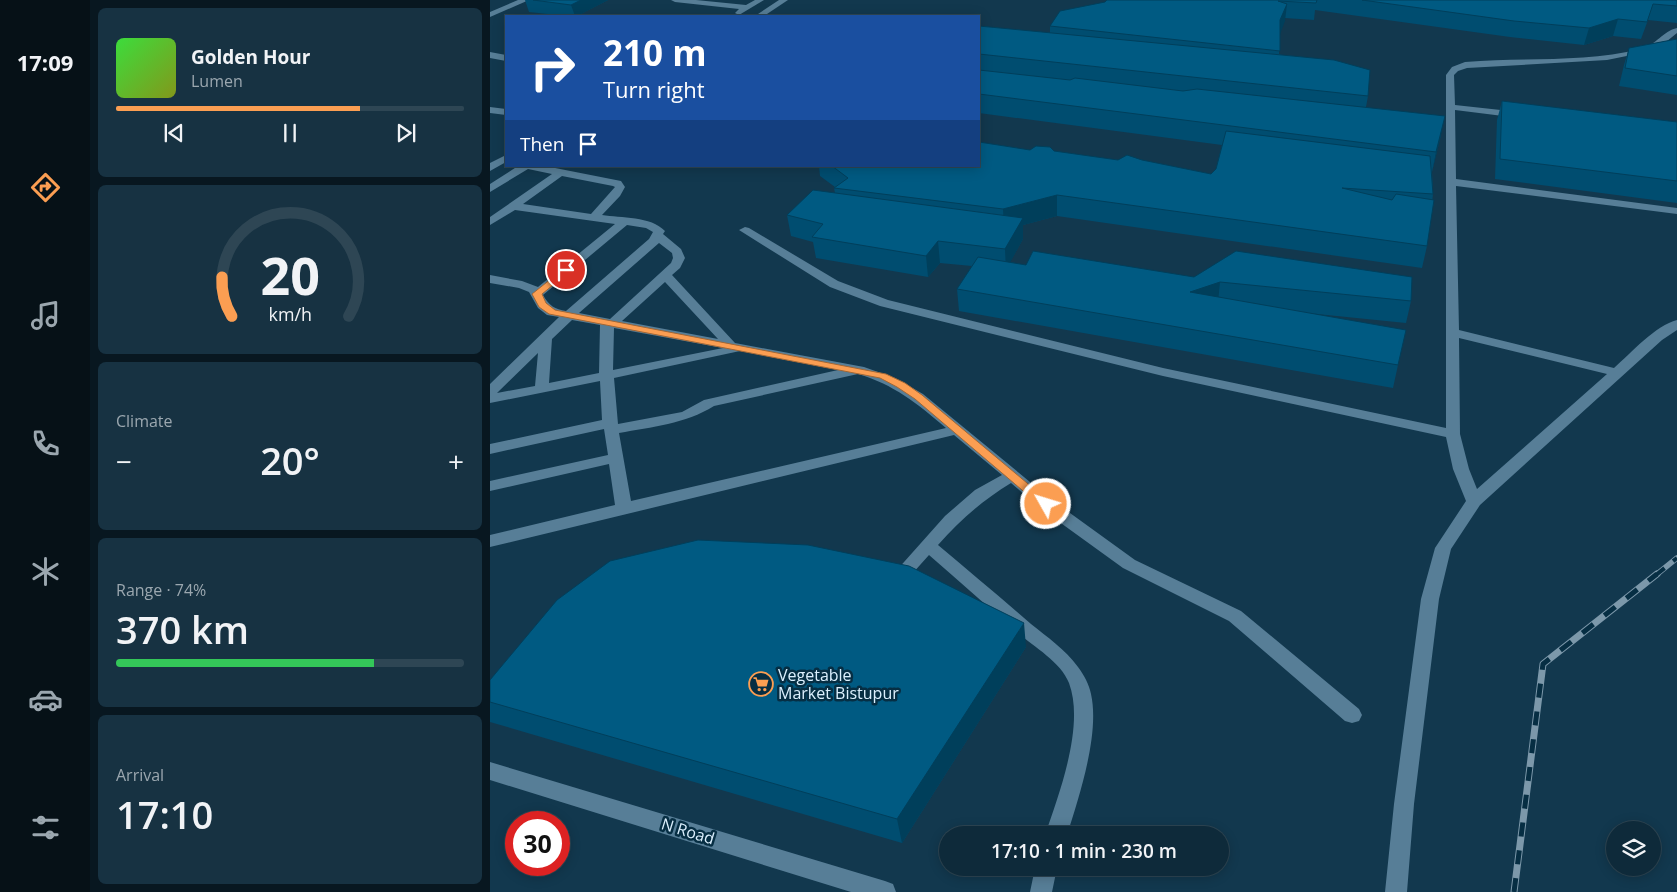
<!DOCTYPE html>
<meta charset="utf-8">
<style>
:root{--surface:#0e2a3a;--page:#173242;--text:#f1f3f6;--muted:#9ba7af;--line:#2e4654;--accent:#fb9e52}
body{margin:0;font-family:"Open Sans",sans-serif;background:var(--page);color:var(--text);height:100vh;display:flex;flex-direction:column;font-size:19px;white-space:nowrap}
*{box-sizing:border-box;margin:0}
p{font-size:16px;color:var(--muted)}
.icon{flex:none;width:28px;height:28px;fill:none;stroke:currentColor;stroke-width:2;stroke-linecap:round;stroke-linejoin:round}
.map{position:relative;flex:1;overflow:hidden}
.panel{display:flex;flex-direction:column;gap:8px;padding:8px;background:#081720;width:400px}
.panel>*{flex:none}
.top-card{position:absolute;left:15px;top:15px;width:475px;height:152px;border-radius:0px;box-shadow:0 2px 12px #0003,0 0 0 1px var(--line);background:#1a4fa0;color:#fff;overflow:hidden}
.tools{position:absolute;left:1116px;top:821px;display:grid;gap:10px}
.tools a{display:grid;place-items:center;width:55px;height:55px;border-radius:50%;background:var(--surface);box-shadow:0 2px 12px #0003,0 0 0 1px var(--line);font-size:25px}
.speed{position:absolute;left:15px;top:811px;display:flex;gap:10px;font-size:25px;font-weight:700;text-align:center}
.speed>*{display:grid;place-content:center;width:65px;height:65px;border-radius:50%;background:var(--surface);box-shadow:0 2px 12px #0003,0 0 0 1px var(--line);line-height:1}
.speed .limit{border:8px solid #d22;background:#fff;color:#111}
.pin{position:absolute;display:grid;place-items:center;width:42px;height:42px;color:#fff;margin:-21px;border:2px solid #fff;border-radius:50%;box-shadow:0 1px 5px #0007}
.me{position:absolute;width:55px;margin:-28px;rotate:309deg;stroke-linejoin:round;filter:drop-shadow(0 0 4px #0008)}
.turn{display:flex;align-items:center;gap:18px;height:105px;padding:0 15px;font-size:22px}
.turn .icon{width:65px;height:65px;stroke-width:2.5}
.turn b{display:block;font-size:35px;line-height:42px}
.then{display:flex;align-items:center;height:48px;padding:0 15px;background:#0003;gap:10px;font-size:19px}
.big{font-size:38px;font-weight:600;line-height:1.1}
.panel .widget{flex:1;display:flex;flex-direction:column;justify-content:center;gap:8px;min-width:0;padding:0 18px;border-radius:8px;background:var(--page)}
.panel .dial{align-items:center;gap:0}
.dial svg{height:130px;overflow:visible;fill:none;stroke:var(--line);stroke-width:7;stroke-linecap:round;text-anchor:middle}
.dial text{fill:var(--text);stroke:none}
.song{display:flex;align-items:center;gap:15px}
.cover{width:60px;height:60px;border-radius:8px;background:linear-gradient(135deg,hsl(120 70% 55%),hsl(70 70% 35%))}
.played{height:5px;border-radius:2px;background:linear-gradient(90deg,var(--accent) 70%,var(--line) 70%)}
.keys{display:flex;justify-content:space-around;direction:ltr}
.heat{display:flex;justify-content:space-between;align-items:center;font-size:28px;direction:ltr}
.charge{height:8px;border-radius:4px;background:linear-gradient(90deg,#34c759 74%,var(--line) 0)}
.trip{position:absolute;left:449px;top:826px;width:290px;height:50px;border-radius:25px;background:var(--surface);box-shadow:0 2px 12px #0003,0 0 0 1px var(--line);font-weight:600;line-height:50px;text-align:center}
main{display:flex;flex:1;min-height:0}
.dock{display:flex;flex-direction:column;width:90px;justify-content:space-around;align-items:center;background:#061117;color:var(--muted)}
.dock .icon{width:35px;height:35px}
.dock .selected{color:var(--accent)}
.dock b{font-size:22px;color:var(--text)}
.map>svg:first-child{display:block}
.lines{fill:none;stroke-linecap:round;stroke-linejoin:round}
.minor{fill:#577e97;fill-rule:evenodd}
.rail-far1-casing{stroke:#7c98aa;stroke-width:5.5}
.rail-casing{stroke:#7c98aa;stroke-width:7}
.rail-far1{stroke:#062e43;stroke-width:4;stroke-dasharray:11;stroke-linecap:butt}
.rail{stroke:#062e43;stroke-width:5;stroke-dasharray:14;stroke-linecap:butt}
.wall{fill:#004d70}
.shaded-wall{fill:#003f5b}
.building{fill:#005a82;stroke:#003f5b}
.route{fill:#fb9e52;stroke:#a36735}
.labels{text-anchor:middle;stroke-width:5;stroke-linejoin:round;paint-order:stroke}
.near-poi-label{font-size:16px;fill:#dcf0fe;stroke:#062e43;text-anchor:start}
.near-street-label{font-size:16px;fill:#dcf0fe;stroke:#062e43}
</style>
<main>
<nav class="dock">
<b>17:09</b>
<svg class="icon selected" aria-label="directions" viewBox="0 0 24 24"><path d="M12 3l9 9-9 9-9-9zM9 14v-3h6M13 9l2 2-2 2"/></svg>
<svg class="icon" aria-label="music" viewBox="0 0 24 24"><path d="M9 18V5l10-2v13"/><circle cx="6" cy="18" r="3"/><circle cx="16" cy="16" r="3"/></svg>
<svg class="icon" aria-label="phone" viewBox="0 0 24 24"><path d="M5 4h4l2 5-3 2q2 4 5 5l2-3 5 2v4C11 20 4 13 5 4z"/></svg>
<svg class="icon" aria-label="climate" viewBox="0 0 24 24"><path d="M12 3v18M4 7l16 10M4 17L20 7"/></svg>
<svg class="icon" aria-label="car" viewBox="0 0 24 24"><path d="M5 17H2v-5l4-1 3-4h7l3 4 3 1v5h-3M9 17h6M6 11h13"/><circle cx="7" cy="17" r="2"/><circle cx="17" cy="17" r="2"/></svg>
<svg class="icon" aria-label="filters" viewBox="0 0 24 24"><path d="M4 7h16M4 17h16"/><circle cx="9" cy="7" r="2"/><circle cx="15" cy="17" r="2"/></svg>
</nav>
<section class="panel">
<div class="widget">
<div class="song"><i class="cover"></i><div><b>Golden Hour</b><p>Lumen</p></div></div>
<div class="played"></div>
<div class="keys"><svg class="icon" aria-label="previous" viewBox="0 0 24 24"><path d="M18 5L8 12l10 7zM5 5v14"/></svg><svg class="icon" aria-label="pause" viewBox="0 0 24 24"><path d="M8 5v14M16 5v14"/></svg><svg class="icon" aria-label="next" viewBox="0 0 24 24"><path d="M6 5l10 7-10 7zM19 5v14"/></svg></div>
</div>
<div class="widget dial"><svg viewBox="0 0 100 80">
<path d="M14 69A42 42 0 1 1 86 69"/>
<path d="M14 69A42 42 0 0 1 8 45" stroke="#fb9e52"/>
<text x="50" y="56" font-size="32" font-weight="700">20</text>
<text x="50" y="72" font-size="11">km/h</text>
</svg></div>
<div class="widget"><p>Climate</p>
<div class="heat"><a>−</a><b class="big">20°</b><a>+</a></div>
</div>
<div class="widget"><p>Range · 74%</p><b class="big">370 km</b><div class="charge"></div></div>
<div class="widget"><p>Arrival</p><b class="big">17:10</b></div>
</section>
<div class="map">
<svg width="1187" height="892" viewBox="0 0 1187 892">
<rect width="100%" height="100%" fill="#12384e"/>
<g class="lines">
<path class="minor" d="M28,0H39L0,17V12Z
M181,0H206L256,5L265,0H274L249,15L245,13L249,9L185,2Z
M289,0H298L274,16H265Z
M1187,28V33L1166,50L1117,60L977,68L968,71L964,75L965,105L1029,112L1034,115L1029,118L965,110L966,179L1187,208V214L966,186L969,330L1124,368C1141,353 1166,325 1187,320V330L1172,340L990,505L961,549L949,599L924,804L917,892H895L904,804L931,599L945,548L976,501L963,469L956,437L673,376L390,306L340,287L249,230L255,227L259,228L348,281L398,300L673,368L956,428V75L962,67L975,62C1034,57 1094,63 1151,49C1166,45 1173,31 1187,28ZM969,338L1117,374L987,489L979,469L970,434Z
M0,52L16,55V61L0,58Z
M0,107L16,109V115L0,113Z
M16,155V162L0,171V163Z
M28,166H55L131,181L135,187L130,196L112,215C131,218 161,216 175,231L173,234L191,249L195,258L190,268L182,275L245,343L374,367L405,378L433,394L562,500L645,560L751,611L869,709L872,715L869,721L862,723L855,721L739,621L633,568L550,508L521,483C493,500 470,520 448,545C479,571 510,597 541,624C557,637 575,649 588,667C594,675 599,684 601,694C610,734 589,797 577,835H555C569,794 595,726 579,683C571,662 544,647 528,633C498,607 469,581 439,555L413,584L407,586L401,584L398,580L455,516L485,490L512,475L464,435L0,547V535L125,505L119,464L0,491V481L118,455L114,429L0,454V444L112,420L110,381L0,403V384L69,317L57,315L48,308L39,292L29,288L0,283V275L32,281L48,287L125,224L25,210L0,225V217L62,174L38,169L0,192V184ZM72,176L123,186L125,187L101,214L33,204ZM137,225L156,228L163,232L159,239L76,311C65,309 59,306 53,295ZM169,243L182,253L183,258L181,263L120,319L89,313ZM175,282L228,339L132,321ZM82,320L110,325L109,373L59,383L62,339ZM124,328L233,348L123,370ZM250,351L348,370L214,400L192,412L128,424L124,378ZM48,353L45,386L7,393ZM368,374C403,384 428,404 456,428L141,501L129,433C162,427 195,424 224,406Z
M0,762L395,881L403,884L406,892H361L0,780Z
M545,868H567L562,892H540Z"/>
<g class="rail-far1-casing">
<path id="rail-far1" d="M1166,575L1187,558"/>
</g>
<g class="rail-casing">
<path id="rail" d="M1024,892L1053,664L1167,574"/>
</g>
<use href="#rail-far1" class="rail-far1"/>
<use href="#rail" class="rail"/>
</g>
<path class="wall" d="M35,0H118L87,16H76L39,12Z
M617,0H1187V23L1158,20L1151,39L1123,36L1094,45L1020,37L825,10L824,20L795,18L790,33L789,54L878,96L876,107L951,135L942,172L943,194L937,246L932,268L567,216L533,225V239L520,262L536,265L704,277L921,301L916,323L817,313L908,365L903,388L469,311L467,289L482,266L450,263L438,277L326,258L323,242L301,236L297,215L345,193L344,188L345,187L330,176L329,166H489L540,150L564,151L628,160H652L721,174L726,169L732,145L489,113V26L560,33V26L615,2Z
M1187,39V95L1129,86L1134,65L1139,48Z
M1012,101L1187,122V203L1005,179L1007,120Z
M536,647L412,843L0,722V680Z"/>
<path class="shaded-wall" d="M91,0H118L87,16H85L81,5Z
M797,4L795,21L789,37L790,20Z
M1128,19L1123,36L1094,45L1099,28Z
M955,116L951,135L942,172L946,152Z
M567,195V216L533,225V239L516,270L513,209Z
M448,241L450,263L438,277L436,256Z
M730,282L728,303L700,292Z
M534,623L536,647L412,843L407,819Z"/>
<path class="building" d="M43,0H91L81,5Z
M617,0H827L826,3L788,1L797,4L790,20V51L560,26L570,11L615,2Z
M872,0H1187V6L1163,4L1157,22L1128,19L1099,28L1024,21Z
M489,26L844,60L880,70L878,96L489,54Z
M1187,39V76L1135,68L1139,48Z
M489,70L580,80L585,78L693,91L707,89L955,116L946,152L489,94Z
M1012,101L1187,122V181L1010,159Z
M736,131L940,156L943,194L852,188L902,200L906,194L944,200L937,246L567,195L513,209L344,188L358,178L342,166H489V142L540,150L546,146L560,147L564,151L628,160L637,155L652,160L721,174L726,169Z
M323,190L533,218L515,249L448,241L436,256L322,237L333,224L297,215Z
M543,251L704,277L746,251L922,277L921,301L730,282L700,292L916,330L908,365L467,289L488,257L536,265Z
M208,540L318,545L419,566L534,623L407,819L0,702V680L67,600L120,561Z"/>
<path class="route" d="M76,267L81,270L79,272L52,294L56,303L65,310L396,374L415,383L432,395L562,504L561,507H552L425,399L407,387L390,378L59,314L49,307L42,294Z"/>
<defs>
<g id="supermarket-ring" transform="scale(1.25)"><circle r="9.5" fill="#062e43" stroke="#fb9e52" stroke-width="1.5"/><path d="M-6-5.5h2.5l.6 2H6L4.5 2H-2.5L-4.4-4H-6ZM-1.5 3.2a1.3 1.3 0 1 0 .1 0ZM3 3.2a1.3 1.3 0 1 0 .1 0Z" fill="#fb9e52"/></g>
</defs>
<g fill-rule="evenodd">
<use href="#supermarket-ring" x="271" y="684"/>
</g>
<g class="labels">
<g class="near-poi-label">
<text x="288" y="681">Vegetable<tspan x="288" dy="18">Market Bistupur</tspan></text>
</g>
<g class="near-street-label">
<text transform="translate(198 831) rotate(17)" y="6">N Road</text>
</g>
</g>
</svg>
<div class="tools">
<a><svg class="icon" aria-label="layers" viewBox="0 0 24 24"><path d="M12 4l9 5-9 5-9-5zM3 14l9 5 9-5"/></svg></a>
</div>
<div class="speed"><div class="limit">30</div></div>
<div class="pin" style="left:76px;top:270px;background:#d93025"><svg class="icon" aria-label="arrive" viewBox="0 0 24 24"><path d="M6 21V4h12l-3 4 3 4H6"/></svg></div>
<svg class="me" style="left:556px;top:504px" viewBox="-20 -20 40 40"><circle r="17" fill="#fb9e52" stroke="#fff" stroke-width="3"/><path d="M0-11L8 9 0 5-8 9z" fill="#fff"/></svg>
<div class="trip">17:10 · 1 min · 230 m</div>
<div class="top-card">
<div class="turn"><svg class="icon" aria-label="right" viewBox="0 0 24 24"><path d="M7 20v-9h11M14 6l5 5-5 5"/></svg><div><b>210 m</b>Turn right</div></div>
<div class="then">Then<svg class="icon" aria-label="arrive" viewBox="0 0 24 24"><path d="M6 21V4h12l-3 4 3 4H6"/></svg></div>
</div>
</div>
</main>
